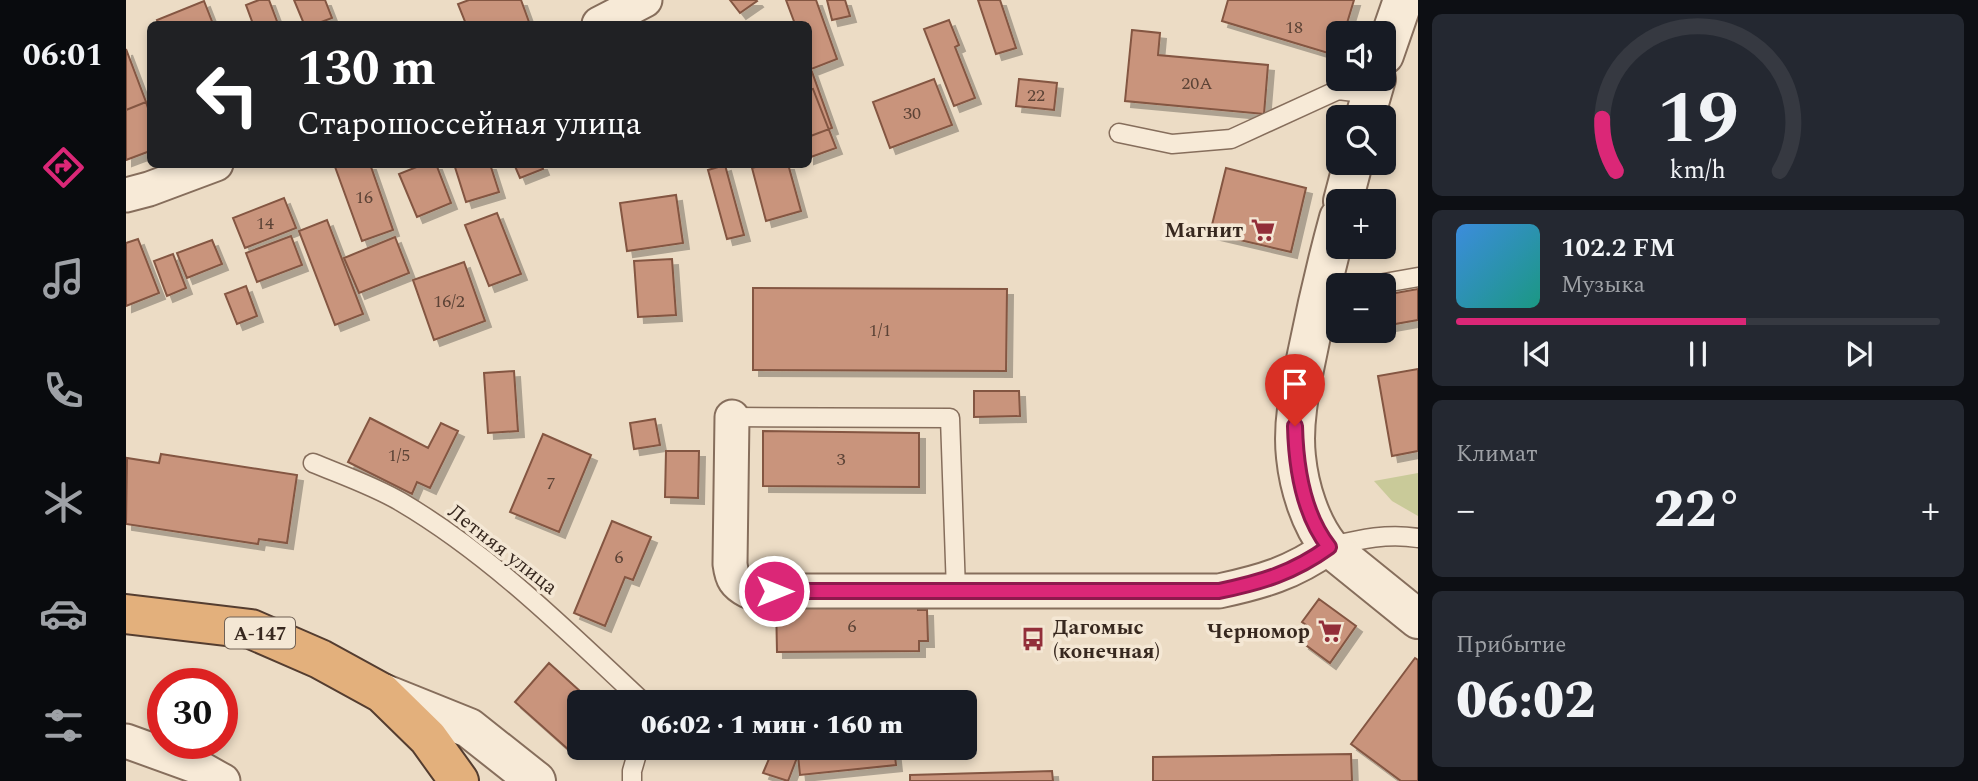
<!DOCTYPE html>
<html lang="ru">
<meta charset="utf-8">
<style>
:root{--surface:#171b24;--page:#242831;--text:#f1f3f6;--muted:#9ea1a6;--line:#363941;--accent:#db2777}
body{margin:0;font-family:Spectral,serif;background:var(--page);color:var(--text);height:100vh;display:flex;flex-direction:column;font-size:26px;white-space:nowrap}
*{box-sizing:border-box;margin:0}
p{font-size:23px;color:var(--muted)}
.icon{flex:none;width:38px;height:38px;fill:none;stroke:currentColor;stroke-width:2;stroke-linecap:round;stroke-linejoin:round}
.map{position:relative;flex:1;overflow:hidden}
.drawer{display:flex;flex-direction:column;gap:14px;padding:14px;background:#0d0f14;width:560px}
.drawer>*{flex:none}
.top-card{position:absolute;left:21px;top:21px;width:665px;height:147px;border-radius:10px;box-shadow:0 4px 10px #0003;background:#202124;color:#fff;overflow:hidden}
.controls{position:absolute;left:1200px;top:21px;display:grid;gap:14px}
.controls a{display:grid;place-items:center;width:70px;height:70px;border-radius:10px;background:var(--surface);box-shadow:0 4px 10px #0003;font-size:35px}
.speed{position:absolute;left:21px;top:668px;display:flex;gap:14px;font-size:35px;font-weight:700;text-align:center}
.speed>*{display:grid;place-content:center;width:91px;height:91px;border-radius:50%;background:var(--surface);box-shadow:0 4px 10px #0003;line-height:1}
.speed .limit{border:10px solid #d22;background:#fff;color:#111}
.pin{position:absolute;display:grid;place-items:center;width:60px;height:60px;color:#fff;margin:-72px -30px;border-radius:50% 50% 50% 0;rotate:-45deg;box-shadow:0 0 7px #0007}
.pin .icon{rotate:45deg}
.me{position:absolute;width:77px;margin:-38px;rotate:90deg;stroke-linejoin:round;filter:drop-shadow(0 0 5px #0008)}
.turn{display:flex;align-items:center;gap:24px;height:147px;padding:0 35px;font-size:32px}
.turn .icon{width:91px;height:91px;stroke-width:2.5}
.turn b{display:block;font-size:49px;line-height:60px}
.big{font-size:52px;font-weight:800;line-height:1.1}
.drawer .tile{flex:1;display:flex;flex-direction:column;justify-content:center;gap:10px;min-width:0;padding:0 24px;border-radius:10px;background:var(--page)}
.drawer .dial{align-items:center;gap:0}
.dial svg{height:182px;overflow:visible;fill:none;stroke:var(--line);stroke-width:7;stroke-linecap:round;text-anchor:middle}
.dial text{fill:var(--text);stroke:none}
.song{display:flex;align-items:center;gap:21px}
.cover{width:84px;height:84px;border-radius:10px;background:linear-gradient(135deg,hsl(210 70% 55%),hsl(170 70% 35%))}
.played{height:7px;border-radius:4px;background:linear-gradient(90deg,var(--accent) 60%,var(--line) 60%)}
.keys{display:flex;justify-content:space-around;direction:ltr}
.heat{display:flex;justify-content:space-between;align-items:center;font-size:38px;direction:ltr}
.trip{position:absolute;left:441px;top:690px;width:410px;height:70px;border-radius:10px;background:var(--surface);box-shadow:0 4px 10px #0003;font-weight:800;line-height:70px;text-align:center}
main{display:flex;flex:1;min-height:0}
.tabs{display:flex;flex-direction:column;width:126px;justify-content:space-around;align-items:center;background:#090b0e;color:var(--muted)}
.tabs .icon{width:49px;height:49px}
.tabs .active{color:var(--accent)}
.tabs b{font-size:32px;color:var(--text)}
.map>svg:first-child{display:block}
.green{fill:#c9ca99}
.building{fill:#c9947c;stroke:#845642;stroke-width:2;filter:url(#shadow)}
.lines{fill:none;stroke-linecap:round;stroke-linejoin:round}
.service-casing{stroke:#866e5c;stroke-width:21}
.minor-casing{stroke:#866e5c;stroke-width:37}
.tertiary-casing{stroke:#866e5c;stroke-width:42}
.trunk-casing{stroke:#543d30;stroke-width:42}
.service{stroke:#f7ead7;stroke-width:18}
.minor{stroke:#f7ead7;stroke-width:33}
.tertiary{stroke:#f7ead7;stroke-width:38}
.trunk{stroke:#e3b07c;stroke-width:38}
.route-casing{stroke:#8e194d;stroke-width:18}
.route{stroke:#db2777;stroke-width:12}
.labels{text-anchor:middle;stroke-width:7;stroke-linejoin:round;paint-order:stroke}
.number-label{font-size:18px;fill:#5c4336}
.shield{fill:#f4e7d4;stroke:#706155;stroke-width:2}
.shield-label{font-size:19px;font-weight:bold;fill:#37281f}
.poi-label{font-size:21px;font-weight:bold;fill:#37281f;stroke:#f4e7d4;text-anchor:end}
.street-label{font-size:21px;fill:#37281f;stroke:#f4e7d4}
</style>
<main>
<nav class="tabs">
<b>06:01</b>
<svg class="icon active" aria-label="directions" viewBox="0 0 24 24"><path d="M12 3l9 9-9 9-9-9zM9 14v-3h6M13 9l2 2-2 2"/></svg>
<svg class="icon" aria-label="music" viewBox="0 0 24 24"><path d="M9 18V5l10-2v13"/><circle cx="6" cy="18" r="3"/><circle cx="16" cy="16" r="3"/></svg>
<svg class="icon" aria-label="phone" viewBox="0 0 24 24"><path d="M5 4h4l2 5-3 2q2 4 5 5l2-3 5 2v4C11 20 4 13 5 4z"/></svg>
<svg class="icon" aria-label="climate" viewBox="0 0 24 24"><path d="M12 3v18M4 7l16 10M4 17L20 7"/></svg>
<svg class="icon" aria-label="car" viewBox="0 0 24 24"><path d="M5 17H2v-5l4-1 3-4h7l3 4 3 1v5h-3M9 17h6M6 11h13"/><circle cx="7" cy="17" r="2"/><circle cx="17" cy="17" r="2"/></svg>
<svg class="icon" aria-label="filters" viewBox="0 0 24 24"><path d="M4 7h16M4 17h16"/><circle cx="9" cy="7" r="2"/><circle cx="15" cy="17" r="2"/></svg>
</nav>
<div class="map">
<svg width="1292" height="781" viewBox="0 0 1292 781">
<defs>
<filter id="shadow"><feDropShadow dx="6" dy="6" stdDeviation="0" flood-color="#0004"/></filter>
</defs>
<rect width="100%" height="100%" fill="#ecdcc5"/>
<path class="green" d="M1292,473V516L1266,501L1248,481Z"/>
<path class="building" d="M133,0H143L152,24H127L120,5Z
M168,0H199L206,18L190,24H178Z
M343,0H395L403,22L395,24H340L332,4Z
M604,0H630L631,1L614,13Z
M660,0H690L711,59L685,69L706,128L682,137V24H669Z
M701,0H719L724,16L706,20Z
M852,0H874L890,48L870,54Z
M1102,0H1228L1218,33H1213L1212,56L1096,21Z
M78,1L87,24H33L31,20Z
M823,20L833,45L829,47L849,98L828,106L798,29Z
M1006,30L1034,33L1032,55L1142,65L1138,114L999,101Z
M0,49L20,102L0,110Z
M808,79L826,125L764,148L747,102Z
M893,79L931,83L928,110L890,106Z
M687,89L710,148L682,158V90Z
M20,102L24,114V151L0,160V110Z
M208,164H244L267,230L236,241Z
M298,164H310L325,203L291,217L273,174Z
M328,164H364L373,192L340,202Z
M388,164H415L417,169L394,178Z
M640,164H662L675,211L640,221L626,168Z
M599,165L618,235L601,239L582,170Z
M1100,168L1180,188L1165,252L1084,233Z
M550,195L557,243L501,251L494,203Z
M158,198L170,228L119,248L107,218Z
M371,213L395,274L363,286L339,225Z
M201,220L237,314L209,325L173,231Z
M165,236L176,265L131,282L120,253Z
M269,237L283,273L233,293L218,258Z
M12,239L33,293L0,306V243Z
M86,240L96,264L61,278L51,253Z
M47,254L60,288L41,296L28,261Z
M546,259L550,315L512,317L508,261Z
M338,262L359,321L308,340L287,280Z
M120,286L131,316L111,324L99,294Z
M627,288L881,289L880,371L627,370Z
M1292,289V320L1258,326V295Z
M1292,369V451L1266,456L1252,376Z
M388,371L392,431L362,433L358,373Z
M848,391H893L894,416L848,417Z
M244,418L302,448L315,423L332,431L304,488L291,482L286,494L222,462Z
M529,419L534,445L508,449L504,423Z
M637,431L793,433V487L637,486Z
M417,434L465,455L433,532L384,512Z
M540,451H573L572,498L539,497Z
M35,454L171,475L161,543L133,539L132,544L0,524L1,458L33,463Z
M486,521L525,537L507,580L499,577L479,626L448,613Z
M1193,599L1230,626L1204,663L1177,643L1183,635L1176,631L1180,625L1176,622Z
M792,600V610H801L802,641H793V651L651,652L650,601Z
M1289,658L1292,660V781H1275L1225,744Z
M423,663L466,702H453V740L444,751L389,702Z
M648,747L672,755L662,781L637,773Z
M730,747H768L770,765L674,775L672,755L730,749Z
M1225,754L1226,781H1027V757Z
M926,771L927,781H784V775Z"/>
<g class="lines">
<g class="service-casing">
<path id="service" d="M993,133L1046,144L1105,139L1212,90L1245,94
M1247,285L1292,277
M606,417L824,418L830,591
M187,463C216,475 248,486 275,502C365,555 441,631 517,702
M1206,546C1235,539 1262,533 1292,538
M506,781V771L513,747"/>
</g>
<g class="minor-casing">
<path id="minor" d="M473,24L519,0
M0,195L23,189L90,164
M606,417L604,564C606,579 609,584 622,591H1093C1135,582 1167,573 1203,547
M0,741L72,767L97,781"/>
</g>
<g class="tertiary-casing">
<path id="tertiary" d="M1258,55L1277,0
M1239,117L1250,79
M1217,201L1227,163
M1213,218C1201,262 1191,305 1182,350C1175,384 1166,421 1170,457C1173,487 1184,523 1203,547L1292,619
M256,693L343,728L410,781"/>
</g>
<g class="trunk-casing">
<path id="trunk" d="M0,614L125,629L194,659L256,693L302,738L333,781"/>
</g>
<use href="#service" class="service"/>
<use href="#minor" class="minor"/>
<use href="#tertiary" class="tertiary"/>
<use href="#trunk" class="trunk"/>
</g>
<g class="lines">
<g class="route-casing">
<path id="route" d="M648,591H1093C1136,582 1167,573 1203,547C1177,514 1170,467 1169,426"/>
</g>
<use href="#route" class="route"/>
</g>
<defs>
<g id="supermarket-bare" transform="scale(1.89)"><path d="M-6-5.5h2.5l.6 2H6L4.5 2H-2.5L-4.4-4H-6ZM-1.5 3.2a1.3 1.3 0 1 0 .1 0ZM3 3.2a1.3 1.3 0 1 0 .1 0Z" fill="#922e39" stroke="#f4e7d4" stroke-width="2.5" paint-order="stroke"/></g>
<g id="bus-bare" transform="scale(1.89)"><path d="M-5-6H5V4H4V6H2V4H-2V6H-4V4H-5ZM-3.5-4V0h7V-4ZM-3.5 1.2v1.5H-2V1.2ZM2 1.2v1.5H3.5V1.2Z" fill="#922e39" stroke="#f4e7d4" stroke-width="2.5" paint-order="stroke"/></g>
</defs>
<g fill-rule="evenodd">
<use href="#supermarket-bare" x="1137" y="230"/>
<use href="#supermarket-bare" x="1204" y="631"/>
<use href="#bus-bare" x="907" y="639"/>
</g>
<g class="labels">
<g class="number-label">
<text x="1168" y="33">18</text>
<text x="1071" y="89">20А</text>
<text x="910" y="101">22</text>
<text x="786" y="119">30</text>
<text x="238" y="203">16</text>
<text x="139" y="229">14</text>
<text x="323" y="307">16/2</text>
<text x="754" y="336">1/1</text>
<text x="273" y="461">1/5</text>
<text x="715" y="465">3</text>
<text x="425" y="489">7</text>
<text x="493" y="563">6</text>
<text x="726" y="632">6</text>
</g>
<rect class="shield" x="99" y="617.5" width="70" height="31" rx="5"/>
<g class="shield-label">
<text x="134" y="640">А-147</text>
</g>
<g class="poi-label">
<text x="1117" y="237">Магнит</text>
<text x="927" y="634" text-anchor="start">Дагомыс<tspan x="927" dy="24">(конечная)</tspan></text>
<text x="1184" y="638">Черномор</text>
</g>
<g class="street-label">
<text transform="translate(377 549) rotate(38)" y="7">Летняя улица</text>
</g>
</g>
</svg>
<div class="controls">
<a><svg class="icon" aria-label="sound" viewBox="0 0 24 24"><path d="M4 9h4l5-4v14l-5-4H4zM17 9q2 3 0 6"/></svg></a>
<a><svg class="icon" aria-label="search" viewBox="0 0 24 24"><circle cx="10" cy="10" r="6"/><path d="M15 15l6 6"/></svg></a>
<a>+</a>
<a>−</a>
</div>
<div class="speed"><div class="limit">30</div></div>
<div class="pin" style="left:1169px;top:426px;background:#d93025"><svg class="icon" aria-label="arrive" viewBox="0 0 24 24"><path d="M6 21V4h12l-3 4 3 4H6"/></svg></div>
<svg class="me" style="left:648px;top:591px" viewBox="-20 -20 40 40"><circle r="17" fill="#db2777" stroke="#fff" stroke-width="3"/><path d="M0-11L8 9 0 5-8 9z" fill="#fff"/></svg>
<div class="trip">06:02 · 1 мин · 160 m</div>
<div class="top-card">
<div class="turn"><svg class="icon" aria-label="left" viewBox="0 0 24 24"><path d="M17 20v-9H6M10 6l-5 5 5 5"/></svg><div><b>130 m</b>Старошоссейная улица</div></div>
</div>
</div>
<section class="drawer">
<div class="tile dial"><svg viewBox="0 0 100 80">
<path d="M14 69A42 42 0 1 1 86 69"/>
<path d="M14 69A42 42 0 0 1 8 46" stroke="#db2777"/>
<text x="50" y="56" font-size="32" font-weight="700">19</text>
<text x="50" y="72" font-size="11">km/h</text>
</svg></div>
<div class="tile">
<div class="song"><i class="cover"></i><div><b>102.2 FM</b><p>Музыка</p></div></div>
<div class="played"></div>
<div class="keys"><svg class="icon" aria-label="previous" viewBox="0 0 24 24"><path d="M18 5L8 12l10 7zM5 5v14"/></svg><svg class="icon" aria-label="pause" viewBox="0 0 24 24"><path d="M8 5v14M16 5v14"/></svg><svg class="icon" aria-label="next" viewBox="0 0 24 24"><path d="M6 5l10 7-10 7zM19 5v14"/></svg></div>
</div>
<div class="tile"><p>Климат</p>
<div class="heat"><a>−</a><b class="big">22°</b><a>+</a></div>
</div>
<div class="tile"><p>Прибытие</p><b class="big">06:02</b></div>
</section>
</main>
